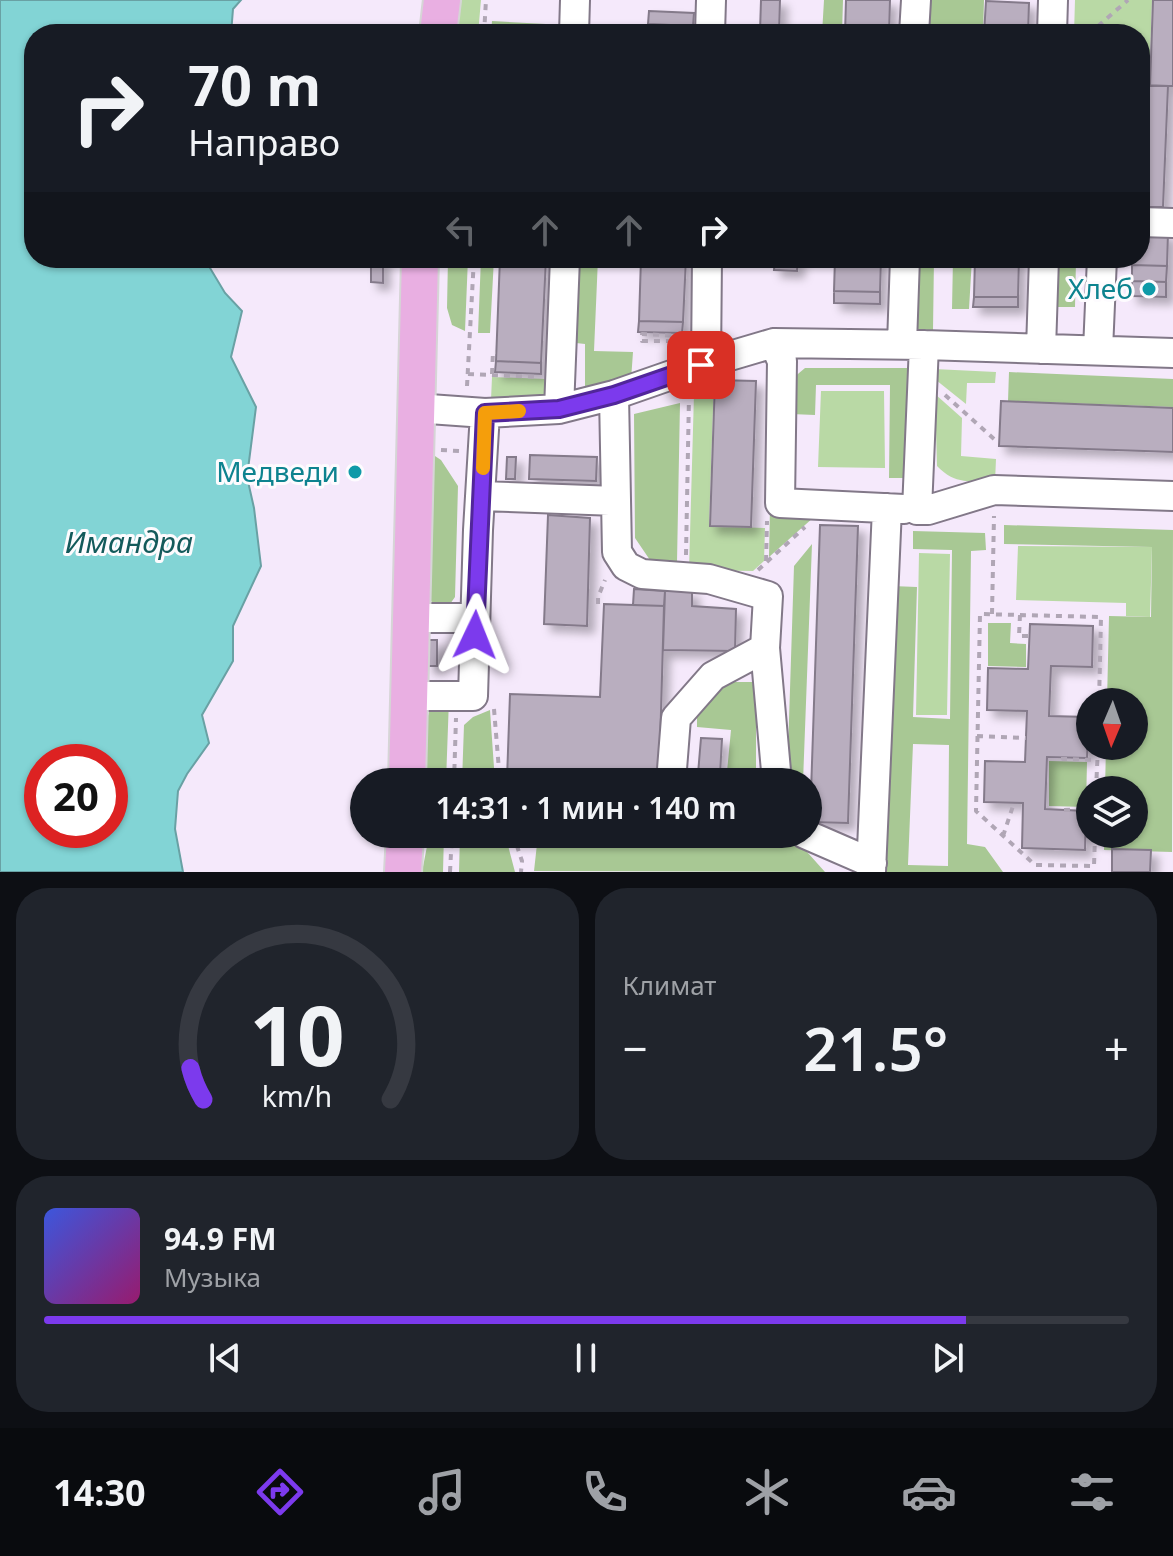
<!DOCTYPE html>
<html lang="ru">
<meta charset="utf-8">
<style>
:root{--surface:#171b24;--page:#20242c;--text:#f1f3f6;--muted:#9ea1a6;--line:#363941;--accent:#7c3aed}
body{margin:0;font-family:"Noto Sans",sans-serif;background:var(--page);color:var(--text);height:100vh;display:flex;flex-direction:column;font-size:30px;white-space:nowrap}
*{box-sizing:border-box;margin:0}
p{font-size:26px;color:var(--muted)}
.icon{flex:none;width:44px;height:44px;fill:none;stroke:currentColor;stroke-width:2;stroke-linecap:round;stroke-linejoin:round}
.map{position:relative;height:872px;overflow:hidden}
.sheet{display:flex;flex-direction:column;gap:16px;padding:16px;background:#0d0f14;flex:1}
.sheet>*{flex:none}
.hud{position:absolute;left:24px;top:24px;width:1126px;height:244px;border-radius:32px;box-shadow:0 2px 6px #0004;background:#171b24;color:var(--text);overflow:hidden}
.needle{width:52px;rotate:182deg}
.controls{position:absolute;left:1076px;top:688px;display:grid;gap:16px}
.controls a{display:grid;place-items:center;width:72px;height:72px;border-radius:50%;background:var(--surface);box-shadow:0 2px 6px #0004;font-size:40px}
.speed{position:absolute;left:24px;top:744px;display:flex;gap:16px;font-size:40px;font-weight:700;text-align:center}
.speed>*{display:grid;place-content:center;width:104px;height:104px;border-radius:50%;background:var(--surface);box-shadow:0 2px 6px #0004;line-height:1}
.speed .limit{border:12px solid #d22;background:#fff;color:#111}
.pin{position:absolute;display:grid;place-items:center;width:68px;height:68px;color:#fff;margin:-34px;border-radius:16px;box-shadow:0 4px 12px #0006}
.me{position:absolute;width:88px;margin:-44px;rotate:2deg;stroke-linejoin:round;filter:drop-shadow(0 0 6px #0008)}
.turn{display:flex;align-items:center;gap:28px;height:168px;padding:0 32px;font-size:36px}
.turn .icon{width:104px;height:104px;stroke-width:2.5}
.turn b{display:block;font-size:56px;line-height:68px}
.lanes{display:flex;align-items:center;height:76px;padding:0 32px;background:#0003;justify-content:center;gap:40px;direction:ltr}
.lanes .off{opacity:.35}
.big{font-size:60px;font-weight:600;line-height:1.1}
.sheet .tile{flex:1;display:flex;flex-direction:column;justify-content:center;gap:12px;min-width:0;padding:0 28px;border-radius:32px;background:var(--page)}
.sheet .dial{align-items:center;gap:0}
.dial svg{height:208px;overflow:visible;fill:none;stroke:var(--line);stroke-width:7;stroke-linecap:round;text-anchor:middle}
.dial text{fill:var(--text);stroke:none}
.song{display:flex;align-items:center;gap:24px}
.cover{width:96px;height:96px;border-radius:12px;background:linear-gradient(135deg,hsl(230 70% 55%),hsl(320 70% 35%))}
.played{height:8px;border-radius:4px;background:linear-gradient(90deg,var(--accent) 85%,var(--line) 85%)}
.keys{display:flex;justify-content:space-around;direction:ltr}
.heat{display:flex;justify-content:space-between;align-items:center;font-size:44px;direction:ltr}
.sheet .tiles{flex:1;display:grid;gap:16px;grid-template-columns:1fr 1fr}
.tile:last-child{grid-column:span 2}
.trip{position:absolute;left:350px;top:768px;width:472px;height:80px;border-radius:40px;background:var(--surface);box-shadow:0 2px 6px #0004;font-weight:600;line-height:80px;text-align:center}
.menu{display:flex;height:128px;justify-content:space-around;align-items:center;background:#090b0e;color:var(--muted)}
.menu .icon{width:56px;height:56px}
.menu .current{color:var(--accent)}
.menu b{font-size:36px;color:var(--text)}
.map>svg:first-child{display:block}
.green{fill:#b9d9a5}
.forest{fill:#a8c894;fill-rule:evenodd}
.water{fill:#82d4d5;stroke:#69a1a4;stroke-width:2;fill-rule:evenodd}
.building{fill:#b9aebf;stroke:#847a8a;stroke-width:2;filter:url(#shadow)}
.lines{fill:none;stroke-linecap:round;stroke-linejoin:round}
.minor-casing{stroke:#827888;stroke-width:32}
.major-casing{stroke:#d6d5d6;stroke-width:40}
.path{stroke:#b0a6b5;stroke-width:4;stroke-dasharray:6 6;stroke-linecap:butt}
.minor{stroke:#fff;stroke-width:28}
.major{stroke:#e9afe2;stroke-width:36}
.route-casing{stroke:#51269a;stroke-width:20}
.route{stroke:#7c3aed;stroke-width:14}
.slow{stroke:#f59e0b;stroke-width:14}
.culture-dot{fill:#0f9aa8;stroke:#fdfbfe;stroke-width:3}
.labels{text-anchor:middle;stroke-width:6;stroke-linejoin:round;paint-order:stroke}
.culture-label{font-size:28px;fill:#0d838f;stroke:#fdfbfe;text-anchor:end}
.water-label{font-size:30px;font-style:italic;fill:#135a5b;stroke:#fdfbfe}
</style>
<div class="map">
<svg width="1173" height="872" viewBox="0 0 1173 872">
<defs>
<filter id="shadow"><feDropShadow dx="7" dy="7" stdDeviation="4" flood-color="#0004"/></filter>
</defs>
<rect width="100%" height="100%" fill="#f5e9fb"/>
<path class="green" d="M458,0H481L478,34H454Z
M1075,0H1152L1149,85L1141,84V92L1140,34H1074Z
M934,369L996,372L995,383H967L966,404L936,380Z
M492,377L546,379L545,399L491,400Z
M714,381L709,526L765,528L764,561L753,571L689,570L694,394Z
M821,391H884L885,468L818,467Z
M935,394L962,418L961,456L996,459L995,482C971,481 955,485 937,466Z
M1018,546L1152,547L1150,617L1126,616V603L1016,600Z
M919,553L950,554L947,715H916Z"/>
<path class="forest" d="M824,0H843L842,34H822Z
M925,0H984L983,34H924Z
M492,21L565,25V34H491Z
M448,258H468L465,331L452,325L447,308Z
M481,258H494L490,333H478Z
M579,258H598L594,351L633,352L631,380L585,396V344L576,343Z
M915,258H934L933,330H913Z
M953,258H972L969,309H952Z
M1056,260H1076L1075,307H1054Z
M805,368H907L906,478H889L890,385H816L815,415L791,414L792,379Z
M1009,372L1173,379V407L1008,401Z
M680,403L677,562L652,563L635,538L634,414Z
M432,454L441,460L458,486L455,597L445,611L435,606L427,596Z
M770,506L814,517L769,557Z
M1004,525L1173,530L1172,852L1104,850V834H1134V790H1105L1106,746H1134V702H1107L1109,616L1151,617L1152,547L1004,544Z
M913,531L985,533L986,550L971,551L967,844L985,847L1003,872H883L892,586L917,587L913,717L950,719L952,550L913,549ZM913,744L949,745L948,866L908,865Z
M812,544L803,782H787L794,566Z
M988,623H1011L1010,643L1026,644V667L988,666Z
M725,682H752L756,696V782H726L731,730L697,727V707Z
M449,699L446,782H423L425,727L432,701Z
M490,710L495,782H462L464,725L473,717Z
M1049,761L1087,762L1086,807L1049,806Z
M437,834H444L443,872H422L429,836Z
M460,834H505L515,872H459Z
M688,834H791L825,872L534,871L537,844L689,846Z"/>
<path class="water" d="M0,0H241L233,9L231,34H34V258H204L225,293L242,311L231,357L256,407L247,477L254,508L261,566L233,626V661L202,715L209,743L187,774L178,791L175,829L183,872H0ZM42,762H110V830H42Z"/>
<path class="building" d="M761,0H780L779,33L760,32Z
M846,0H890L889,34H845Z
M1153,0H1173V86H1150Z
M986,1L1029,3L1028,34H984Z
M649,11L694,13L693,26L648,24Z
M648,24L693,26L692,34H648Z
M1143,85L1168,86L1163,207H1140V94H1142Z
M1140,232L1168,233L1167,266L1132,265V258H1140Z
M371,258H383V283L371,282Z
M500,258H546L541,363L496,361Z
M641,258H686L683,322L639,321Z
M775,258H798L797,271L774,270Z
M835,258H881L880,292L834,291Z
M975,258H1019L1018,297H974Z
M1132,265L1167,266L1166,282L1132,281Z
M1132,281L1166,282V297L1131,296Z
M834,291L880,292V304L834,303Z
M974,297H1018V307H973Z
M639,321L683,322L682,333L638,332Z
M496,361L541,363V374L495,372Z
M715,380L756,381L751,527L710,526Z
M1001,401L1173,408V452L999,446Z
M530,455L597,457L596,481L529,479Z
M507,457H516L515,479H506Z
M548,515L590,518L587,626L544,624Z
M820,525L858,526L848,823L810,822Z
M634,589L665,591L664,606L633,605Z
M665,591H692V606L736,609L735,651L663,650Z
M604,604L664,606L659,782L507,779L510,694L600,697Z
M1030,624L1093,626L1092,667L1051,666L1049,716L1089,717L1087,758L1047,757L1045,809L1086,811L1085,850L1022,848L1023,803L984,802L985,761L1025,762L1027,711L987,710L988,668L1028,669Z
M429,640H437V666H427Z
M701,738L722,739L720,775L698,774Z
M1112,849L1151,850L1150,872H1112Z"/>
<g class="lines">
<g class="minor-casing">
<path id="minor" d="M574,34L575,0
M710,34L711,0
M914,34L916,0
M1052,34L1053,0
M1140,222L1173,223
M774,343L782,361L780,503L904,509
M902,344L905,258
M924,345L917,510H928L994,490L1173,496
M1041,349L1044,258
M1098,350L1102,258
M706,363L707,258
M614,395L617,552L626,566L642,574L709,579L768,596L765,648L777,782
M415,408L485,413L559,409L614,395L706,363L774,343L924,345L1173,353
M559,409L565,258
M480,496L616,501
M410,618H475
M408,696H473L478,530L485,413
M671,782L676,718L713,676L765,648
M805,834L872,863
M871,872L887,508"/>
</g>
<g class="major-casing">
<path id="major" d="M438,34L442,0
M407,782L420,258
M403,872L405,834"/>
</g>
<path class="path" d="M484,34L486,0
M1089,34L1128,0
M681,338V336L642,334V341H681
M468,374L538,377
M492,374L493,352H496
M467,386L474,258
M945,395L994,439
M441,450L460,451
M686,555L689,396
M766,561L767,521
M758,570L805,527
M598,604V597L605,580
M992,614L994,516
M1020,615L1019,636H1029
M494,709L500,782
M977,736L1026,738
M1063,757V759L1097,760
M454,782L456,718
M1096,790L1098,746
M1064,810L1090,809
M513,834L522,861L521,872
M1095,834L1094,866L1035,865L976,811L980,614L1101,617L1099,702
M1003,836L1014,803
M450,872L452,834"/>
<use href="#minor" class="minor"/>
<use href="#major" class="major"/>
</g>
<g class="lines">
<g class="route-casing">
<path id="route" d="M475,635L485,413L559,409L614,395L701,365"/>
</g>
<use href="#route" class="route"/>
<path class="slow" d="M483,468L485,413L519,411"/>
</g>
<g class="culture-dot">
<circle cx="1149" cy="289" r="8"/>
<circle cx="355" cy="472" r="8"/>
</g>
<g class="labels">
<g class="culture-label">
<text x="1133" y="299">Хлеб</text>
<text x="339" y="482">Медведи</text>
</g>
<g class="water-label">
<text x="129" y="553">Имандра</text>
</g>
</g>
</svg>
<div class="controls">
<a><svg class="needle" viewBox="-14 -14 28 28"><path d="M0-13l5 13h-10z" fill="#e53935"/><path d="M0 13l5-13h-10z" fill="#9ea1a6"/></svg></a>
<a><svg class="icon" aria-label="layers" viewBox="0 0 24 24"><path d="M12 4l9 5-9 5-9-5zM3 14l9 5 9-5"/></svg></a>
</div>
<div class="speed"><div class="limit">20</div></div>
<div class="pin" style="left:701px;top:365px;background:#d93025"><svg class="icon" aria-label="arrive" viewBox="0 0 24 24"><path d="M6 21V4h12l-3 4 3 4H6"/></svg></div>
<svg class="me" style="left:475px;top:635px" viewBox="-20 -20 40 40"><path d="M0-17L14 15 0 8-14 15z" fill="#7c3aed" stroke="#fff" stroke-width="4"/></svg>
<div class="trip">14:31 · 1 мин · 140 m</div>
<div class="hud">
<div class="turn"><svg class="icon" aria-label="right" viewBox="0 0 24 24"><path d="M7 20v-9h11M14 6l5 5-5 5"/></svg><div><b>70 m</b>Направо</div></div>
<div class="lanes"><svg class="icon off" aria-label="left" viewBox="0 0 24 24"><path d="M17 20v-9H6M10 6l-5 5 5 5"/></svg><svg class="icon off" aria-label="ahead" viewBox="0 0 24 24"><path d="M12 20V5M6 11l6-6 6 6"/></svg><svg class="icon off" aria-label="ahead" viewBox="0 0 24 24"><path d="M12 20V5M6 11l6-6 6 6"/></svg><svg class="icon" aria-label="right" viewBox="0 0 24 24"><path d="M7 20v-9h11M14 6l5 5-5 5"/></svg></div>
</div>
</div>
<section class="sheet">
<div class="tiles">
<div class="tile dial"><svg viewBox="0 0 100 80">
<path d="M14 69A42 42 0 1 1 86 69"/>
<path d="M14 69A42 42 0 0 1 9 57" stroke="#7c3aed"/>
<text x="50" y="56" font-size="32" font-weight="700">10</text>
<text x="50" y="72" font-size="11">km/h</text>
</svg></div>
<div class="tile"><p>Климат</p>
<div class="heat"><a>−</a><b class="big">21.5°</b><a>+</a></div>
</div>
<div class="tile">
<div class="song"><i class="cover"></i><div><b>94.9 FM</b><p>Музыка</p></div></div>
<div class="played"></div>
<div class="keys"><svg class="icon" aria-label="previous" viewBox="0 0 24 24"><path d="M18 5L8 12l10 7zM5 5v14"/></svg><svg class="icon" aria-label="pause" viewBox="0 0 24 24"><path d="M8 5v14M16 5v14"/></svg><svg class="icon" aria-label="next" viewBox="0 0 24 24"><path d="M6 5l10 7-10 7zM19 5v14"/></svg></div>
</div>
</div>
</section>
<nav class="menu">
<b>14:30</b>
<svg class="icon current" aria-label="directions" viewBox="0 0 24 24"><path d="M12 3l9 9-9 9-9-9zM9 14v-3h6M13 9l2 2-2 2"/></svg>
<svg class="icon" aria-label="music" viewBox="0 0 24 24"><path d="M9 18V5l10-2v13"/><circle cx="6" cy="18" r="3"/><circle cx="16" cy="16" r="3"/></svg>
<svg class="icon" aria-label="phone" viewBox="0 0 24 24"><path d="M5 4h4l2 5-3 2q2 4 5 5l2-3 5 2v4C11 20 4 13 5 4z"/></svg>
<svg class="icon" aria-label="climate" viewBox="0 0 24 24"><path d="M12 3v18M4 7l16 10M4 17L20 7"/></svg>
<svg class="icon" aria-label="car" viewBox="0 0 24 24"><path d="M5 17H2v-5l4-1 3-4h7l3 4 3 1v5h-3M9 17h6M6 11h13"/><circle cx="7" cy="17" r="2"/><circle cx="17" cy="17" r="2"/></svg>
<svg class="icon" aria-label="filters" viewBox="0 0 24 24"><path d="M4 7h16M4 17h16"/><circle cx="9" cy="7" r="2"/><circle cx="15" cy="17" r="2"/></svg>
</nav>
